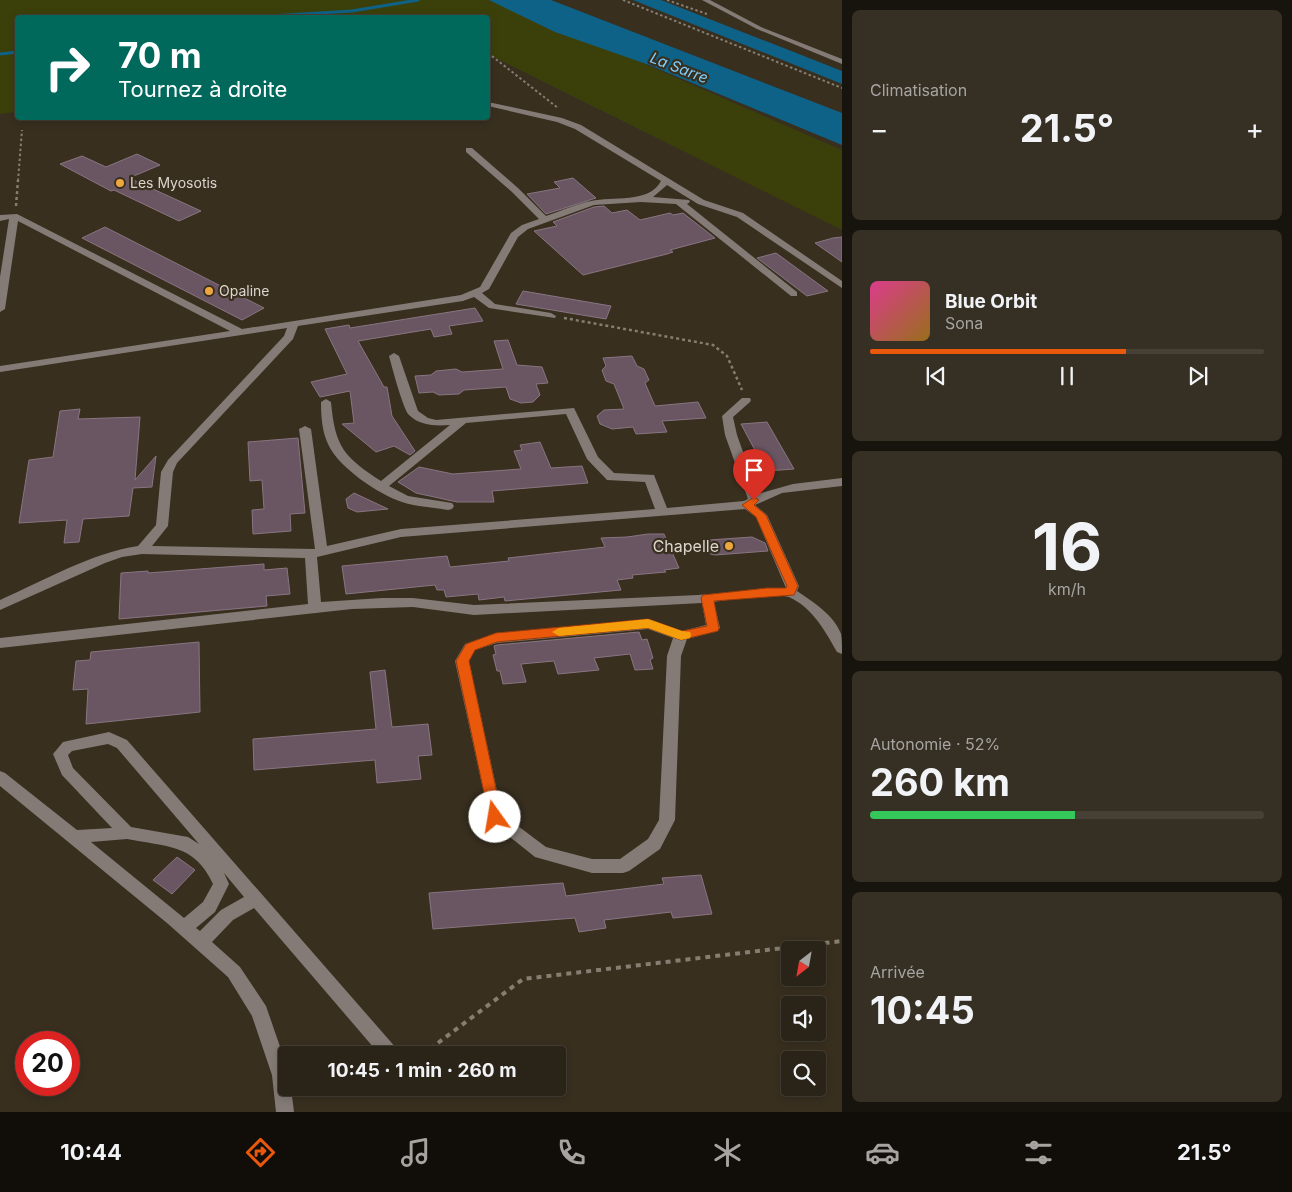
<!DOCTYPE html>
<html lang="fr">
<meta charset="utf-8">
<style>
:root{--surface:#2a2317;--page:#362f24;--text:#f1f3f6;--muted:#a5a4a1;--line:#464036;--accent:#ea580c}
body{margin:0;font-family:Inter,sans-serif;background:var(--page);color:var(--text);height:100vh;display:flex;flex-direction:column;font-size:19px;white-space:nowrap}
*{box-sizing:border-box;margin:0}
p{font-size:16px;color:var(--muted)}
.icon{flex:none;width:28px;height:28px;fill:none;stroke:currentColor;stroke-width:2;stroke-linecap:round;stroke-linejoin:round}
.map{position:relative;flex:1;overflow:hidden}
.panel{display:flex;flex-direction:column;gap:10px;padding:10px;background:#17130d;width:450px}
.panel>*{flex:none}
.hud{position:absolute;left:15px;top:15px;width:475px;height:105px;border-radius:5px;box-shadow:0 2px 8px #0003,0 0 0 1px var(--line);background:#00695c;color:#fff;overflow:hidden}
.needle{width:32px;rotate:211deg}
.fabs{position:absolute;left:781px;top:941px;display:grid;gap:10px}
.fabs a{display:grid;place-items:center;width:45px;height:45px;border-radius:5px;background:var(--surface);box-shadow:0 2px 8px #0003,0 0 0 1px var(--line);font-size:25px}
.speed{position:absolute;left:15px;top:1031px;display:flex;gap:10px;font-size:25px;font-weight:700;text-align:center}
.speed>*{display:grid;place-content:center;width:65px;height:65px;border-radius:50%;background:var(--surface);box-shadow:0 2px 8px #0003,0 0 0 1px var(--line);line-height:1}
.speed .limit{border:8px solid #d22;background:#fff;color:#111}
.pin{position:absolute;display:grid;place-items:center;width:42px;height:42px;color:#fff;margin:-51px -21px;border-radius:50% 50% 50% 0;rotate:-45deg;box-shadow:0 0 5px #0007}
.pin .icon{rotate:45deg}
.me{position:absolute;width:55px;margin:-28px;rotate:347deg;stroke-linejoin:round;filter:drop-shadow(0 0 4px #0008)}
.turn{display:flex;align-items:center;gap:18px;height:105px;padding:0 20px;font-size:22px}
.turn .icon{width:65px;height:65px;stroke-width:2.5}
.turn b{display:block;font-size:35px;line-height:42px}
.big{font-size:38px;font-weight:700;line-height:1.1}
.panel .tile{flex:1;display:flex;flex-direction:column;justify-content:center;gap:8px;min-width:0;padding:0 18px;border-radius:8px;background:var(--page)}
.panel .dial{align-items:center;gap:0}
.dial b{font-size:65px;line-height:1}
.song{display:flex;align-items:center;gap:15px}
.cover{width:60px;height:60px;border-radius:8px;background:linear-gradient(135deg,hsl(330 70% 55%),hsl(40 70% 35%))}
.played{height:5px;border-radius:2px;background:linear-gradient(90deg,var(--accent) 65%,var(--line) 65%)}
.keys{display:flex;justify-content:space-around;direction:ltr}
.heat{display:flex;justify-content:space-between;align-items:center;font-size:28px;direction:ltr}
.charge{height:8px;border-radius:4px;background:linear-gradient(90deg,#34c759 52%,var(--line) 0)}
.trip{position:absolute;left:278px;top:1046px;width:288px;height:50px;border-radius:5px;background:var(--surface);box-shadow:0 2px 8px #0003,0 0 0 1px var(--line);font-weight:700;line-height:50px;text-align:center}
.tabs{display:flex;height:80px;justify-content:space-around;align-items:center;background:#110e09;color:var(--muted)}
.tabs .icon{width:35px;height:35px}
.tabs .on{color:var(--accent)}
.tabs b{font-size:22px;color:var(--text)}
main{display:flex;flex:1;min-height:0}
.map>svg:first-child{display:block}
.green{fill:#3b400b}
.water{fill:#0e6288}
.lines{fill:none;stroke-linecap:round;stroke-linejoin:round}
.stream{stroke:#0e6288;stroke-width:3}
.building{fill:#695662;stroke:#887581}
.path-far2{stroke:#867e71;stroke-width:2;stroke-dasharray:2.5 2.5;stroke-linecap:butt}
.path-far1{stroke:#867e71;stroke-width:2.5;stroke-dasharray:3 3;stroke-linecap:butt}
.path{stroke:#867e71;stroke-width:4;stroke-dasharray:5 5;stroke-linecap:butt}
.minor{fill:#847b76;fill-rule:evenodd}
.route{fill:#ea580c;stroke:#983908}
.slow{fill:#f59e0b}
.poi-dot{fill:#eea73d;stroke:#382f1f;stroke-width:2}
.labels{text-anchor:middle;stroke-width:4.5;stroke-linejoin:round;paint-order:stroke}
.far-poi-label{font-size:14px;fill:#dbd5cc;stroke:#382f1f;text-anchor:start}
.far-water-label{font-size:15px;font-style:italic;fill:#7eccf9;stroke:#382f1f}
.poi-label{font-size:16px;fill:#dbd5cc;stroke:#382f1f;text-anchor:end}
</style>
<main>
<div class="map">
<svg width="842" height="1112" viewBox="0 0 842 1112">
<rect width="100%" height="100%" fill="#382f1f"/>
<path class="green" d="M0,0H510L647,65L842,150V230L488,54V18H18L17,112L0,114Z"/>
<path class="water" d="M489,0H551L842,113V145L649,65L555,32Z
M633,0H661L842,71V84Z"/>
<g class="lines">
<path class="stream" d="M239,18L352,11L418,0
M0,54L18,52"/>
</g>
<path class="building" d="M137,154L160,165L129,178L201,211L179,221L114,190L111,191L60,164L82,156L106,167Z
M573,178L596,198L546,214L527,194L560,188L554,182Z
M604,206L612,213L627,210L640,220L670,213L673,215L683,213L715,238L670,250L673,252L667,254L583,275L534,231L557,226L553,222L594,207Z
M105,227L154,252L264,308L242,320L82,238Z
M842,237V262L815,243L833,238Z
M776,253L828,291L807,296L757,258Z
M523,291L611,306L606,319L516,304Z
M475,308L483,321L449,326L452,334L434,337L431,329L358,341L384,387H387L392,416L415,451L410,455L394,446L376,452L342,424L354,423L350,391L320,397L311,382L347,374L325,329L349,325L350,328Z
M508,340L517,365L542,367L548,383L536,384L540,395L533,402L521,403L510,399L506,387L464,390L459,394L439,395L433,392L419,393L415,376L431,375L436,371L456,369L462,372L503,369L494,341Z
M632,356L637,366L644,369L649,380L645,383L655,406L698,402L706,418L662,421L667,432L636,434L633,427L612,429L600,424L597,416L604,410L624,409L614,384L606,381L602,370L606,366L603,358Z
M80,409L78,419L140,417L135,480L156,456L152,487L133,488L129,516L83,519L79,542L64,543L67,520L19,523L29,460L53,457L60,411Z
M767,422L794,469L766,471L741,424Z
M298,438L305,513L290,514L291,531L253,534L252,510L264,509L262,480L250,481L248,442Z
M540,442L551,468L582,466L588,483L492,491L494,502H457L416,493L398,482L419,467L453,474L521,469L514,451L522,450L520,445Z
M354,493L388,509L357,512L348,508L346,499Z
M648,534H664L679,568L664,570L666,572L632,575L633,578L617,580L621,590L505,601L504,597L479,600L478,594L446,597L444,590H437L435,585L346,594L342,566L447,556L450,567L509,561L508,558L605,547L601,538L627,537Z
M752,537L765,543L768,551L715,555L695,550L709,540Z
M264,564V570L287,568L290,594L266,596L267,606L119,619L121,573L148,571V573Z
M639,632L642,640L647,639L653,658L650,660L653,669L635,670L630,654L594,658L599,670L558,674L554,661L521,664L526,682L503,684L500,671H497L493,655L496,654L494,646L497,645Z
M199,642L200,712L86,724L88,689L73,690L76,661L90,660L91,652Z
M385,670L392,727L428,724L432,755L418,756L421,779L377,783L375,760L254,770L253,739L376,729L370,672Z
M177,857L195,870L172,894L153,880Z
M701,875L712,914L673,918L671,912L604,920L606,928L579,932L575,918L433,929L429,893L563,883L566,896L664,884L662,878Z"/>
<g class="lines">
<path class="path-far2" d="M623,0L842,88
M667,0L707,14
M488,53L558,108
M18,181L22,130"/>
<path class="path-far1" d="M16,206L18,180
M564,318L713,345L727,356L742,390"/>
<path class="path" d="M422,1055L523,979L842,941"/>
<path class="minor" d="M702,0H710L761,27L842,59V64L757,29Z
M488,102L562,118L581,125L704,200L743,213L842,281V288L737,217L698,204L667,185L653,197L689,200L690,202L687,204L797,292V296H791L676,204L641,202L594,205L528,229L518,237L489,289L482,293L495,304L551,313L556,316L555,318L489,308L474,297L463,301L298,326L293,339L177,463L173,472L168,526L152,546L315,549L299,429L305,426L311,429L327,546L401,529L655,509L645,482L607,480L587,459L566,414L466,423L389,486L408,496L452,503L454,506L452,509L448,510C433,507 417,507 402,502C378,494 338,467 328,444C322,431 321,416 321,402L326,399L331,402C335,447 344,457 381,481L450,425C436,426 420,426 409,415C403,409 392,367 389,356L394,353L399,356L418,411L428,418L436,420L574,408L598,457L614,473L654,475L667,508L744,501L748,499L725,435L722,416L742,398H750L751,400L750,402L733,417L737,435L758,494L793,484L842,478V486L782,493L755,505L767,515L799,586L797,591C812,601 835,616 841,634C842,640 842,648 842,654L837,652C825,631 813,608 789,597C777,592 729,600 714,602L720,628L718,631L687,639L681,656L675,820L660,849L629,871L623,873H592L535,857L490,821L455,661L465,644L496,633L649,619L682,631L706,625L702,603L474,615L413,607L352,609L0,648V638L308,604L305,558L142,554L122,557L105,563L0,610V600C43,581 91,553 138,546L156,525L161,472L168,460L284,336L287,328L0,372V366L230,331L18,221L5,309L0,312V277L9,219L0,221V215L17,214L242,329L461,295L480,287L511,233L522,225L539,219L512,192L466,152V148H472L518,188L546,216C561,211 576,204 591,201C612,196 649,204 661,181L575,129L557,122L488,106ZM745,509L756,517L786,588L698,595L474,605L413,598H382L321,602L317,557L401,537ZM648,629L673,638L667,656L659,820L648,839L620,859H592L546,847L502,814L469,661L475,650L497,643Z
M109,732L127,740L397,1049L400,1055H380L254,908L233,920L212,942L240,967L266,1006L286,1064V1088H291L294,1112H276L272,1075L252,1016L228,977L167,923L0,786V771L5,773L77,830L112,828L62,775L53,754L63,742ZM108,744L117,748L199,844L188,837L131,827L73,768L68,755L72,751ZM127,839C166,847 194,843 213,884L203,902L184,918L91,842ZM224,873L244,897L221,910L200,931L196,928L215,912L229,884Z"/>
</g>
<path class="route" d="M754,497L759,500L754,505L766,515L798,586L794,595L714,601L719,628L718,631L681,640L648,628L497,642L475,650L469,661L502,817L500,821L495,823L490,821L456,661L466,644L496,633L648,619L682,631L707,626L701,598L703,595L767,588H786L787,586L756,517L742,505Z"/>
<path class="slow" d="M648,619L682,631L690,632L691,635L690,638L681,640L648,628L559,636L552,632L559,628Z"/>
<g class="poi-dot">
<circle cx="120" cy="183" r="5"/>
<circle cx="209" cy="291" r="5"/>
<circle cx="729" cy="546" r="5"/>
</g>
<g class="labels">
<g class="far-poi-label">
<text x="130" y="188">Les Myosotis</text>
<text x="219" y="296">Opaline</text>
</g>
<g class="far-water-label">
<text transform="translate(679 68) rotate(21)" y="5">La Sarre</text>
</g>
<g class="poi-label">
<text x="719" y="552">Chapelle</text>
</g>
</g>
</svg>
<div class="fabs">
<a><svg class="needle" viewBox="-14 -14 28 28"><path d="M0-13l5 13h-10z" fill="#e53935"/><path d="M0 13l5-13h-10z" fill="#a5a4a1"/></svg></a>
<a><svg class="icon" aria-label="sound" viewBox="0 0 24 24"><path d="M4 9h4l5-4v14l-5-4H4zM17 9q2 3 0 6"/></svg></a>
<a><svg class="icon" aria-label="search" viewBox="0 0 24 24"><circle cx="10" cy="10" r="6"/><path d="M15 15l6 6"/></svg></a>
</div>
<div class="speed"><div class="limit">20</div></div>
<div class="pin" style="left:754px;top:500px;background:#d93025"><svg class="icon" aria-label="arrive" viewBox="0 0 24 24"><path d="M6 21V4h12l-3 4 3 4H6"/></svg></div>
<svg class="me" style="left:495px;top:817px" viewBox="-20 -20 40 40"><circle r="19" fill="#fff"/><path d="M0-13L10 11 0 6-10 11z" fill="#ea580c"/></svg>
<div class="trip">10:45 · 1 min · 260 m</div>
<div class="hud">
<div class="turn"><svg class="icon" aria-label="right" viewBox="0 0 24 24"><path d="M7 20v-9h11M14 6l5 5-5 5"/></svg><div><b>70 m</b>Tournez à droite</div></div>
</div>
</div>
<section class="panel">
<div class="tile"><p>Climatisation</p>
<div class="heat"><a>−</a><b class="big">21.5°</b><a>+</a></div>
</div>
<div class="tile">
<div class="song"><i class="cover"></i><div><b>Blue Orbit</b><p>Sona</p></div></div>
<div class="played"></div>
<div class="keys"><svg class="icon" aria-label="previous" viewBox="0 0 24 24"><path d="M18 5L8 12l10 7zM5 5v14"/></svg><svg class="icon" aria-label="pause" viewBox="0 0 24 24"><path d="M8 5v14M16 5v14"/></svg><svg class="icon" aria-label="next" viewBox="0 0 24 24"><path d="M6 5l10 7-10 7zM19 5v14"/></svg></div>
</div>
<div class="tile dial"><b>16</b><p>km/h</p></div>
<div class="tile"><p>Autonomie · 52%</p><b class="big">260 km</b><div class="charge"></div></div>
<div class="tile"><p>Arrivée</p><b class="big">10:45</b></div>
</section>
</main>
<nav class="tabs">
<b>10:44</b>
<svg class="icon on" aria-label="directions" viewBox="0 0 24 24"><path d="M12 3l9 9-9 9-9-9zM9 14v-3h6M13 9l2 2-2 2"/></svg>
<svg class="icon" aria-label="music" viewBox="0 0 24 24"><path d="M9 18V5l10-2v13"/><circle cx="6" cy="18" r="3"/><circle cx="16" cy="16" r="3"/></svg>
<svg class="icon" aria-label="phone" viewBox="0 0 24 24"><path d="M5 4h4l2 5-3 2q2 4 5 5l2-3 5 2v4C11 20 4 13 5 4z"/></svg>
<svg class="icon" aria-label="climate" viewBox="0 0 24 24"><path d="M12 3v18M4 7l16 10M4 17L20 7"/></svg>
<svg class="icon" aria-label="car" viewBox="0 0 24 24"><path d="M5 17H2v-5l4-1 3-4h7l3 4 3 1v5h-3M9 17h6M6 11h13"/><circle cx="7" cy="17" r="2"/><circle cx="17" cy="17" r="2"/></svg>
<svg class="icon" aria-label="filters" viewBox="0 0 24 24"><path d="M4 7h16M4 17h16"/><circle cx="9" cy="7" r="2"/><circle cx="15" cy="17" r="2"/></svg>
<b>21.5°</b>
</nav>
